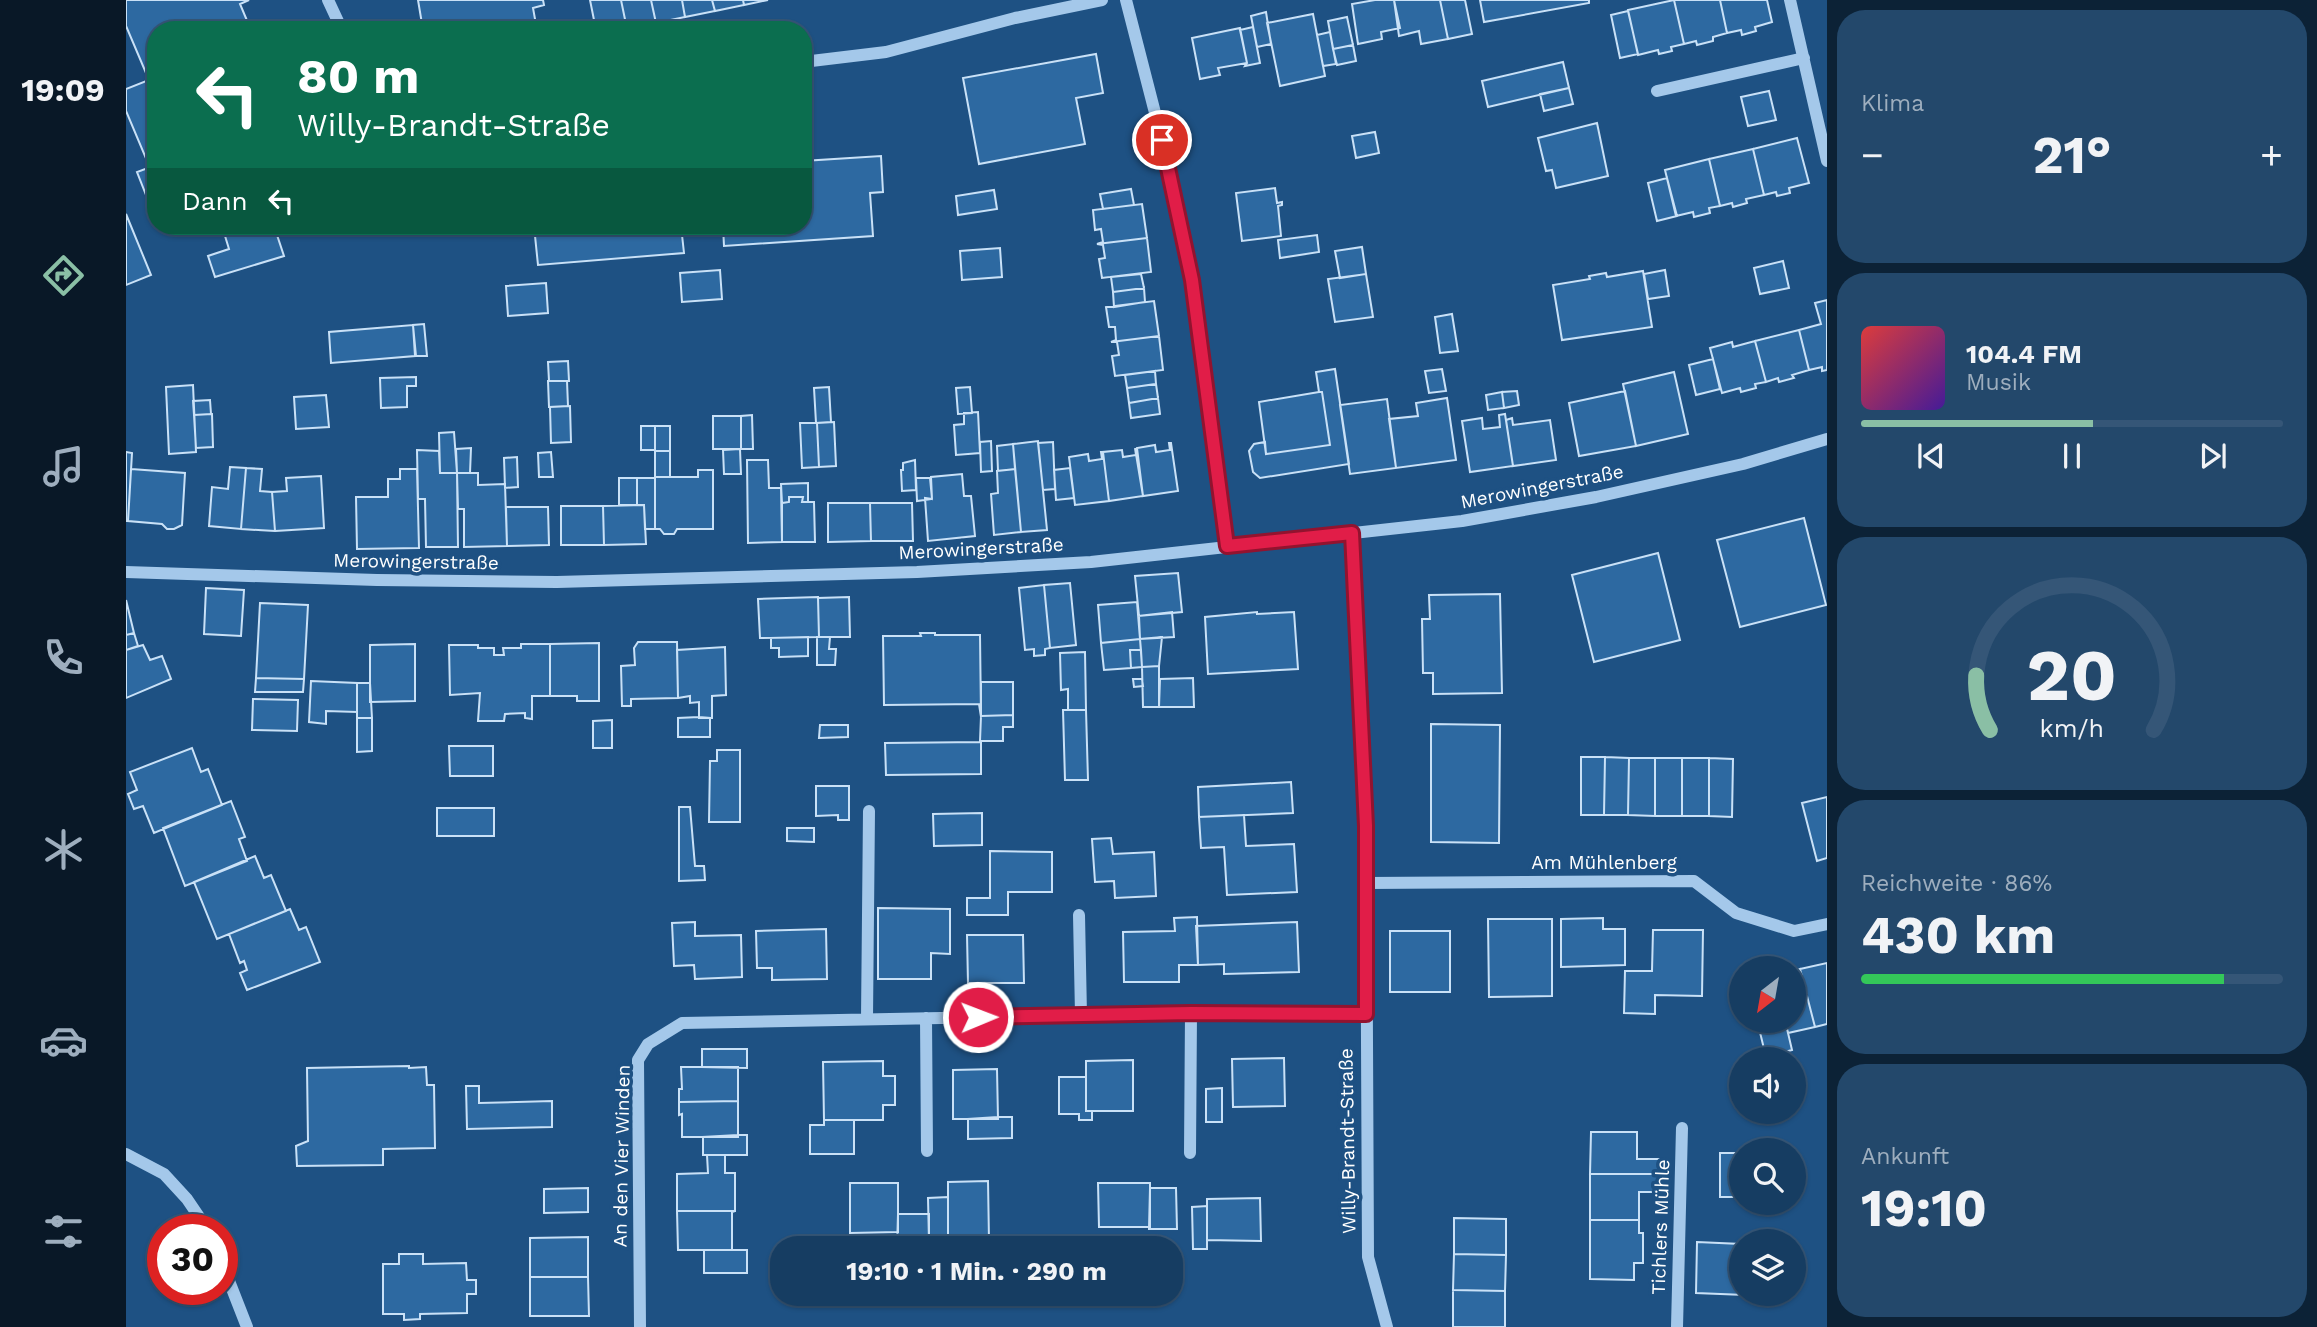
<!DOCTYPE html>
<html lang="de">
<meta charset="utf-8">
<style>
:root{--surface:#163d62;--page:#23486b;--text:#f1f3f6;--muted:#9eaebe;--line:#355677;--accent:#8abfa5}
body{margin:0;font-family:"Work Sans",sans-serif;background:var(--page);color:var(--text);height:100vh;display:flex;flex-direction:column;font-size:26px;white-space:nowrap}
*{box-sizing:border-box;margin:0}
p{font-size:23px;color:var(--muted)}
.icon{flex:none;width:38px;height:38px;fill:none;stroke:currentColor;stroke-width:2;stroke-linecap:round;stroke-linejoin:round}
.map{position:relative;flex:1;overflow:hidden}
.details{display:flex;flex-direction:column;gap:10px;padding:10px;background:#0c2236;width:490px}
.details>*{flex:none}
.hud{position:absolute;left:21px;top:21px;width:665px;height:214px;border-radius:28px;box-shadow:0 2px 5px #0004,0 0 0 2px var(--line);background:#0b6e4f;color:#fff;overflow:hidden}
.needle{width:46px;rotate:211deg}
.buttons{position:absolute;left:1603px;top:956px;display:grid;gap:14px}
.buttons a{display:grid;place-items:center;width:77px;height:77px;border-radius:50%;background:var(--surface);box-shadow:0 2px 5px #0004,0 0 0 2px var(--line);font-size:35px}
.speed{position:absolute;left:21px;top:1214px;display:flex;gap:14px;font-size:35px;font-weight:700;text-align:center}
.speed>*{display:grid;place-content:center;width:91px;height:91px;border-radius:50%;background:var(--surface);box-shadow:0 2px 5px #0004,0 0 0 2px var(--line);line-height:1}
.speed .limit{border:10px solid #d22;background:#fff;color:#111}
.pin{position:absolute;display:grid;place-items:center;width:60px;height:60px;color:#fff;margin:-30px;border:4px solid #fff;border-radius:50%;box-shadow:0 2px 7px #0007}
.me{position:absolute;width:77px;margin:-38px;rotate:89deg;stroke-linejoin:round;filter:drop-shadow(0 0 5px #0008)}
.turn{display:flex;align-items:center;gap:24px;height:147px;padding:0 35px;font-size:32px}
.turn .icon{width:91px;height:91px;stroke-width:2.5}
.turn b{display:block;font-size:49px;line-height:60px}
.then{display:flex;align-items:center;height:66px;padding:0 35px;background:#0003;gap:14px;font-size:26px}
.big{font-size:52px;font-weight:700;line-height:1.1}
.details .card{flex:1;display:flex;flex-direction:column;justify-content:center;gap:10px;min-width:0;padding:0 24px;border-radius:28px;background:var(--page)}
.details .dial{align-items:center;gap:0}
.dial svg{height:182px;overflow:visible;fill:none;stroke:var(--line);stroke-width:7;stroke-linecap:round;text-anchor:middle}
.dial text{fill:var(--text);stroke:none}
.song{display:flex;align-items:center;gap:21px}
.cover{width:84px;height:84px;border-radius:10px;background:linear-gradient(135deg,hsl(0 70% 55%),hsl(260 70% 35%))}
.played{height:7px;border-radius:4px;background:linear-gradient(90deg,var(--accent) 55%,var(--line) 55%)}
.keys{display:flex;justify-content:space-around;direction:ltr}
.heat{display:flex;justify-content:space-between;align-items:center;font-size:38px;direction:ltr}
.charge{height:10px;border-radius:5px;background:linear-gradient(90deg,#34c759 86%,var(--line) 0)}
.trip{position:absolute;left:644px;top:1236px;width:413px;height:70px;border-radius:28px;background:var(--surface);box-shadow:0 2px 5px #0004,0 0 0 2px var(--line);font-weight:700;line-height:70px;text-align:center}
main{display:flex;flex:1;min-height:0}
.tab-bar{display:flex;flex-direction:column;width:126px;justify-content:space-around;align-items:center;background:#091827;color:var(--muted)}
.tab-bar .icon{width:49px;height:49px}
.tab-bar .active{color:var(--accent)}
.tab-bar b{font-size:32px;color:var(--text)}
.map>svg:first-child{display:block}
.building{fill:#2d69a1;stroke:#c9e1f7;stroke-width:2}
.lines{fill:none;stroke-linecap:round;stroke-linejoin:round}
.minor{stroke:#a4c8ea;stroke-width:12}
.route-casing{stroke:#92132f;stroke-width:18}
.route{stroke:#e11d48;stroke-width:12}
.labels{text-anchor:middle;stroke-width:7;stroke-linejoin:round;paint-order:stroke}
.street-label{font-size:19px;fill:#fff;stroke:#1e5183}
</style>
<main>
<nav class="tab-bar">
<b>19:09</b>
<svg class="icon active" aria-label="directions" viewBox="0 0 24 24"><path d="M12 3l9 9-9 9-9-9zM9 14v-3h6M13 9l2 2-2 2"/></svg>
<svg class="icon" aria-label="music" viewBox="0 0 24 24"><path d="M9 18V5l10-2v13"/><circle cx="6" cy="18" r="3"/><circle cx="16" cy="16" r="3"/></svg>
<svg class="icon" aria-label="phone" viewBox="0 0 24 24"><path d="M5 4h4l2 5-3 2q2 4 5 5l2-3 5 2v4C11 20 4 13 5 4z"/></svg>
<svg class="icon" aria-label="climate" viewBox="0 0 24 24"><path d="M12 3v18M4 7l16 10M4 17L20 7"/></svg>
<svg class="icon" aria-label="car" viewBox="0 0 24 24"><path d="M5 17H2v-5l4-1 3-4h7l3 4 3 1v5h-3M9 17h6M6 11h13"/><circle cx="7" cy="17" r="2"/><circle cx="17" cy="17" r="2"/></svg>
<svg class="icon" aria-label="filters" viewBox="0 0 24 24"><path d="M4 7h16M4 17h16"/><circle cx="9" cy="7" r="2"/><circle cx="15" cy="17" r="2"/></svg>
</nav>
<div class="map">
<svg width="1701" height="1327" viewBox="0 0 1701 1327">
<rect width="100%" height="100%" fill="#1e5183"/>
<path class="building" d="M0,0H123L114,4L125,30H30V165L24,168L0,111V89L23,80L0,26Z
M292,0H417L418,5L407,8L411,30H297Z
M464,0H495L501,29L470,30Z
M495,0H525L530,23L501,29Z
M525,0H556L559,17L530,23Z
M556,0H586L589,11L559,17Z
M586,0H617L618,5L589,11Z
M617,0H642L618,5Z
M1249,0H1268L1274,28L1255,32L1256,39L1232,44L1226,4Z
M1268,0H1314L1322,39L1295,44L1293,31L1273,36Z
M1314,0H1339L1346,34L1322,39Z
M1354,0H1463V3L1358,22Z
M1548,0L1558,44L1545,47L1546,51L1533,54L1532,50L1512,55L1502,10Z
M1548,0H1594L1601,33L1587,37V41L1571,45L1570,41L1558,44Z
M1594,0H1641L1646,22L1629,27L1630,31L1616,35L1615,30L1601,33Z
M1502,11L1512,54L1494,58L1485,15Z
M1140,12L1145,44L1131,47L1125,16Z
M1187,14L1199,76L1154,86L1141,23Z
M1221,17L1227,45L1207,49L1202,21Z
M1127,27L1134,63L1119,66L1121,63L1114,30Z
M1114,28L1121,63L1092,68L1094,75L1074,79L1066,38Z
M1204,32L1210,64L1197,66L1191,35Z
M1227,45L1230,61L1211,65L1207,49Z
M970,54L977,93L950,98L959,144L853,164L837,78Z
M1437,62L1443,88L1362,107L1356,81Z
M1443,88L1447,104L1418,111L1414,94Z
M1643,91L1650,120L1622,126L1615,97Z
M1471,123L1482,176L1430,188L1426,170L1420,171L1412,138Z
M1249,132L1253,153L1230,158L1226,136Z
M1671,138L1683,183L1663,188L1664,193L1651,196L1650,192L1638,195L1627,149Z
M1627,149L1638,195L1620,199L1621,203L1607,207L1606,203L1594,206L1583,159Z
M755,156L757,192L744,193L747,236L598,246L597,226H677V161Z
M1583,159L1594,206L1583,208L1584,213L1568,217L1567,212L1550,216L1539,170Z
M30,165V197L22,200L11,172Z
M1541,178L1551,216L1531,221L1522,183Z
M1149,188L1151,203L1156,202V205L1152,206L1155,236L1116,241L1110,193Z
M1005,189L1008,205L977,209L974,194Z
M868,190L871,209L832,215L830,196Z
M1016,204L1021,238L971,244L977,242L975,229L969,230L967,210Z
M0,214L25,275L0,285Z
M96,226H148L158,256L89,277L82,256L103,249Z
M408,226H555L558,253L412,265Z
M1191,235L1193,252L1154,258L1152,240Z
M1021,238L1025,272L976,278L973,259L979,258L977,245L971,244Z
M1236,247L1240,274L1214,278L1209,251Z
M874,248L876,277L836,280L834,251Z
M1657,261L1663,288L1634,294L1628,268Z
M594,270L596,299L556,302L554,273Z
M1539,270L1543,296L1522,299L1518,274Z
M1517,271L1526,327L1436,340L1427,285L1464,279L1463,276L1480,273L1481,277Z
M1015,274L1018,288L987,292L985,277Z
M1240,274L1247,317L1209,322L1202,279Z
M420,283L422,313L382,316L380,286Z
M1018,288L1019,302L988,307L987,292Z
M1701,300V370L1696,371V367L1683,370L1673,330L1695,324L1689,303Z
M1028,301L1033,336L985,342L990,340L989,327H983L980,307Z
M1326,314L1332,351L1314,353L1309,317Z
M298,324L301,356H290L287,325Z
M287,325L289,356L205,363L203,332Z
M1673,330L1683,370L1666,375L1668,378L1653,382L1652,378L1640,382L1629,341Z
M1033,336L1037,370L989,376L986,356L993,355L991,342H985Z
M1629,341L1640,382L1629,384L1630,388L1615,392L1614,388L1596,393L1584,348L1606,342L1607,347Z
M1587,359L1594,389L1570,395L1563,365Z
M442,361L443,381H423L422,362Z
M1209,369L1223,464L1134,478L1127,472L1123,451L1128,444L1139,442L1140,454L1204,445L1196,392H1193L1190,372Z
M1316,369L1320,391L1303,393L1299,371Z
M1029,371L1030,384L1001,388L999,375Z
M1548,372L1562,434L1510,446L1497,384Z
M290,377V386H281V407L255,408L254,378Z
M422,381H441L442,406L423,407Z
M1030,384L1032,398L1003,403L1001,388Z
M67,385L70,452L43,454L40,387Z
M703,387L705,422L690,423L688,388Z
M844,387L846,413L832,414L830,388Z
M1391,391L1393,405L1378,408L1376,392Z
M1499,391L1510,446L1453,456L1443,403Z
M1193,392H1196L1204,445L1140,454L1133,402Z
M1376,392L1378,408L1362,410L1360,395Z
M200,395L203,427L170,429L168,397Z
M1032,398L1034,414L1005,418L1003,403Z
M1321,398L1330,460L1270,468L1263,419L1292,416L1290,403Z
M1261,399L1270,468L1224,474L1214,405Z
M84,400L85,414L68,415L67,401Z
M444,406L445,442L425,443L424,407Z
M852,412L854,453L830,455L828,425L838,424V413Z
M86,414L87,447L70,448L68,415Z
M1379,414L1387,466L1344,472L1336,421L1356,418L1357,429L1374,427L1373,415Z
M626,415L627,449H615V416Z
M587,416H615V449H587Z
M1386,418L1387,425L1424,420L1430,460L1387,466L1380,420Z
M708,422L710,466L693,467L691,423Z
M674,423H691L693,467L676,468Z
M515,426H529V450H515Z
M529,426H544V451H529Z
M328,432L331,473H314L313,433Z
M865,441L866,471L855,472L854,442Z
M912,441L921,530L895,532L887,444Z
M927,442L929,489L917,490L912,443Z
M1043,443H1045L1052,491L1017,496L1011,448L1029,445L1030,452L1044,450Z
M887,444L889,469L872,471L871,446Z
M345,448L344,473H331L330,449Z
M1009,448L1017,496L983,501L977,452L996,450L997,457L1010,455Z
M614,449L615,474H598L597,450Z
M291,450L313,451L314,473H331L332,547H300L299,499H292Z
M529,451H544V477H529Z
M0,452L6,453L2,521H0Z
M425,452L427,477H413L412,453Z
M975,452H977L983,501L949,505L943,457L962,454L963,461L976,459Z
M391,457L392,487L379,488L378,458Z
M621,460H642L643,488H655L656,542L622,543Z
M789,460L790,490L776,491L775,470H777V463Z
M104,467L120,468L115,529L83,526L86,487L102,489Z
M120,468L136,469L134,491L146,492L149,531L115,529Z
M944,468L948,498L930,500L928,470Z
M5,469L59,473L56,525L48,529H41L36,524L2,521Z
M274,469H291L293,548L231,549L230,497H262V479H274Z
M889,469L895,532L868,535L865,494L872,493L871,471Z
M572,470H587V529H551L548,534H538L534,529H529V477H572Z
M331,473H352V485L379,484L381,546L338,547V509H332Z
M836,474L838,496H845L849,536L802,541L799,498L806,499L805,477Z
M195,476L198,528L149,531L146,492L161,491L160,478Z
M493,478H511V505H493Z
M511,478H529V529H519L518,505H511Z
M790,478H804L806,499L791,501Z
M682,483V502H676L677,497H663V502L656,503L655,484Z
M663,497H677L676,502H688L689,542H656V503L663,502Z
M702,503H744L745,541L702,542Z
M744,503H786L787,541H745Z
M518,505L520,544L478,545L477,506Z
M435,506H477L478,545H435Z
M380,507H422L423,545L381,546Z
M1678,518L1700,605L1614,627L1591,540Z
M1532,553L1554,640L1468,662L1446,575Z
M1052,573L1056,612L1013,616L1009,576Z
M944,583L950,645L924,648L918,585Z
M918,585L924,648L919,649V655L908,656V649L899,650L893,588Z
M80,588L118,590L115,636L78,634Z
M1374,594L1376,693L1307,694V673H1297L1296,619H1304L1303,595Z
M692,597L693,637L634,638L632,599Z
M723,597L724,637H693L692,598Z
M0,600L8,633L0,635Z
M1011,602L1014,639L975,643L972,605Z
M134,603L182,605L178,679L130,678Z
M1046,612L1048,637L1014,639L1013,616Z
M1131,612V614L1168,612L1172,669L1082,674L1079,617Z
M8,633L12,646L0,650V635Z
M794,633H809V635H854L855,717L853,704L758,705L757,636H795Z
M682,637V656L653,657V648H645V638Z
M691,637H704L703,649H710L709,665H691Z
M1036,637L1033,666L1016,667L1014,639Z
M1014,639L1015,650H1004L1005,668L978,670L975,643Z
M512,642H551L552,698L505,699V706H496L495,666L509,665L508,648Z
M473,643V701H451V696H424V644Z
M289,644V701L244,702V645Z
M395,644H424V696H406V719L399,718V713L379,714L378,721H352L354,693L324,695L323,645H352V648H368V655H378L377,648H395Z
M17,645L24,660L36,656L45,679L0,698V650Z
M599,647L600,695L586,696V718H573V702L564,703V696L552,698L551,650Z
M1004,650H1015L1016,667L1005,668Z
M959,652L960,710H942V689L935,690L934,653Z
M1033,666V707H1017L1016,667Z
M130,678L178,679L177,692H129Z
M1067,678L1068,707H1033L1034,679Z
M1007,679H1016L1017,686L1008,687Z
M185,681L231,683V712L200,711V724L183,722Z
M855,682H887V715L855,716Z
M231,683H244L246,718H231Z
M127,699L172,700L171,731L126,730Z
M937,710H960L962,780H939Z
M887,715V727H877V741H854L855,716Z
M573,717L584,718V737H552V718Z
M231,718H246V751L231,752Z
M486,720V748H467V721Z
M1305,724L1374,725L1373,843L1305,842Z
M694,725H722V737L693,738Z
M855,742V774L760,775L759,743Z
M323,746H367V776H324Z
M66,748L75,772L82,769L96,805L28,833L17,806L8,809L2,794L11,790L4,772Z
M591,750H614V822H583L584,761H591Z
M1455,757H1479L1478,815H1455Z
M1479,757L1503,758L1502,815H1478Z
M1503,758H1529V816L1502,815Z
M1529,758H1556V816H1529Z
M1556,758H1583V816H1556Z
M1583,758L1607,759L1606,817L1583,816Z
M1165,782L1167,813L1073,817L1072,787Z
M690,786H723V820H712V815L690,816Z
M1701,797V858L1691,861L1676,803Z
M105,801L119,837L113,839L121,861L59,886L37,828Z
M553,807H564L569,866H578L579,880L553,881Z
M311,808H368V836H311Z
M856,813V845L808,846L807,814Z
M1118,815L1120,846L1168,844L1171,892L1101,895L1098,847L1075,848L1073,817Z
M661,828H688V842L661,841Z
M985,838L987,854L1028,852L1030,896L989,898L988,881L969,882L966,839Z
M864,851L926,852V892H882V915H841V898H864Z
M129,856L138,878L145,875L160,911L91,939L68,882Z
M752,908L824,909V954L805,953V979H752Z
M164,909L173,930L180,927L194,962L121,990L114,973L121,970L118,961L114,963L103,934Z
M1071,917L1072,965H1053V982H998L997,932L1049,931L1048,918Z
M1477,918V929H1499V965L1435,967V919Z
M1362,919H1426V996L1363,997Z
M569,922V936L615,935L616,977L569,979L568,965L548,966L546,923Z
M1171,922L1173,972L1098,974V964L1072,965L1070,926Z
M700,929L701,979L646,980V968H631L630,931Z
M1527,930H1577L1576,996L1529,995V1014L1498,1013L1499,971H1526Z
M1264,931H1324V992H1264Z
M841,935H897L898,983H842Z
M1701,963V1024L1689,1027L1674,969Z
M1674,969L1689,1027L1662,1033L1659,1020H1668V971Z
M1631,1020H1659L1666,1050L1640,1057Z
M576,1049H621V1068L576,1067Z
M1158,1058L1159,1106L1107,1107L1106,1059Z
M1007,1060V1111H960V1061Z
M757,1061V1076H769V1105H757V1120H698L697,1062Z
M283,1066V1068L300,1067L301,1085H308L309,1148L257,1149V1165L171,1166L170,1146L182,1141L181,1068Z
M555,1067H612V1101L553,1102V1089H556Z
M871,1069L872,1119H827V1070Z
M933,1077H960V1111H966V1120H953V1114H933Z
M340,1086H353V1103L426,1101V1127L341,1129Z
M1096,1088V1122H1080V1089Z
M612,1101V1137H556V1114L553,1115V1102Z
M872,1117H886V1138L842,1139V1119Z
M698,1120H728V1154H684V1125H698Z
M1465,1132H1511V1159H1533V1174H1464Z
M612,1135H621V1155H577V1137Z
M1594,1153H1615V1197H1594Z
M581,1155H599V1173H609V1211H551V1174L582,1173Z
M1464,1174H1533V1192H1513V1220H1464Z
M862,1181L863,1241H822V1182Z
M724,1183H772V1232L724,1233Z
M972,1183H1024V1227H973Z
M462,1188V1212L418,1213V1189Z
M1024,1188H1050L1051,1229H1023Z
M822,1197V1241L803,1242L802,1198Z
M1134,1198L1135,1241L1081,1240V1199Z
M1081,1206V1249H1067L1066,1207Z
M551,1211H609L606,1212V1250H552Z
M772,1214H803V1248H771Z
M1328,1218L1380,1219V1255L1328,1254Z
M1464,1220H1513V1233H1517V1263H1508V1280L1464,1279Z
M462,1237V1277H404V1238Z
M1571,1242L1615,1244V1293L1619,1295L1570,1293Z
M578,1250H621V1273H578Z
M273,1254H297V1264L340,1263L341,1280H350V1294H341V1313L294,1314V1319L278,1320V1314H257V1264H273Z
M1328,1254L1380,1255L1379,1291L1327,1290Z
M404,1277H462L463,1316H404Z
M1327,1290L1379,1291V1327H1327Z"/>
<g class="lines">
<path class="minor" d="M202,0L216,30
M1000,0L1036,140L1066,280L1101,546
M1664,0L1701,161
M677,62L760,52L889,18L976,0
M1531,91L1678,58
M1226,533L1240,826L1242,1257L1261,1327
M0,572L251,580L431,582L791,572L965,562L1336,521L1470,497L1617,464L1701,439
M1241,883L1568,881L1610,913L1668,931L1701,924
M953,915L955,1015
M800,1018L801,1151
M741,1019L743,811
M1064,1153L1065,1013
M0,1154L38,1174L61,1199L82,1230
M96,1263L121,1327
M514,1327L512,1060L522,1044L556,1023L1065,1013L1240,1014
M1551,1327L1556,1128"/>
</g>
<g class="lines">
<g class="route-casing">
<path id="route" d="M852,1017L1065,1013L1240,1014V826L1226,533L1101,546L1066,280L1036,140"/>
</g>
<use href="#route" class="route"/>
</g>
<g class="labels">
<g class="street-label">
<text transform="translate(1416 486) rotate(-11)" y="7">Merowingerstraße</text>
<text transform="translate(855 548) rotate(-3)" y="7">Merowingerstraße</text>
<text transform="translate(290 561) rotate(1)" y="7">Merowingerstraße</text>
<text x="1478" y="869">Am Mühlenberg</text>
<text transform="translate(1221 1141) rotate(-91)" y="7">Willy-Brandt-Straße</text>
<text transform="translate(495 1156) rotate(-89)" y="7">An den Vier Winden</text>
<text transform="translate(1534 1227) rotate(-88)" y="7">Tichlers Mühle</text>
</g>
</g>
</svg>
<div class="buttons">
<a><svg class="needle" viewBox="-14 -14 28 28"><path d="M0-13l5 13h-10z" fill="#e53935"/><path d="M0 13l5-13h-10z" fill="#9eaebe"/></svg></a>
<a><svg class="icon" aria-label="sound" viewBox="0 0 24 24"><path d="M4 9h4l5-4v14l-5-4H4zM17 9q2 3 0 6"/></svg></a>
<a><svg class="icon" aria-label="search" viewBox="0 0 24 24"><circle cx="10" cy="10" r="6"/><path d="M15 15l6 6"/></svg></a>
<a><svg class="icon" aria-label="layers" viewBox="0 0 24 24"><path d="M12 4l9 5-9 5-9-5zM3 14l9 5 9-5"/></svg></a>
</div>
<div class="speed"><div class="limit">30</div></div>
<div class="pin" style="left:1036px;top:140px;background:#d93025"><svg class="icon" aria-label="arrive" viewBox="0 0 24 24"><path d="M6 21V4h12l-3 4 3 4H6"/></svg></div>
<svg class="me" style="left:852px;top:1017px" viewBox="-20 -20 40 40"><circle r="17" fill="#e11d48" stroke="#fff" stroke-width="3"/><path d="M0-11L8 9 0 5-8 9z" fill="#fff"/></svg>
<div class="trip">19:10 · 1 Min. · 290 m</div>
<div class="hud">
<div class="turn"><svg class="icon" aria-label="left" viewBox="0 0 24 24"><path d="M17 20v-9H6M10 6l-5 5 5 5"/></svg><div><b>80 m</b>Willy-Brandt-Straße</div></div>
<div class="then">Dann<svg class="icon" aria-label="left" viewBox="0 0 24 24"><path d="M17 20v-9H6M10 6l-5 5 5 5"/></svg></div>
</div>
</div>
<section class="details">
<div class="card"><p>Klima</p>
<div class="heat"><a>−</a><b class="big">21°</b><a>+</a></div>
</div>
<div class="card">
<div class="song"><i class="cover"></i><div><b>104.4 FM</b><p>Musik</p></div></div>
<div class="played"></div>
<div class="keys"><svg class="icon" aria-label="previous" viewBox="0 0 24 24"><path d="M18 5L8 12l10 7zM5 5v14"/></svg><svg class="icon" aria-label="pause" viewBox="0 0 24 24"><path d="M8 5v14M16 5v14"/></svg><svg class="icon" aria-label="next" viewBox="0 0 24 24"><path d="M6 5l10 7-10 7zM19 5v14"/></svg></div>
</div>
<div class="card dial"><svg viewBox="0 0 100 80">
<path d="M14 69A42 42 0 1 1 86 69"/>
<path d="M14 69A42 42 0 0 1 8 45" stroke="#8abfa5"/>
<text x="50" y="56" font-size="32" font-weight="700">20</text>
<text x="50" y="72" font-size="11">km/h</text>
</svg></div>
<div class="card"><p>Reichweite · 86%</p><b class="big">430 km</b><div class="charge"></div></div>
<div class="card"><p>Ankunft</p><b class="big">19:10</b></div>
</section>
</main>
